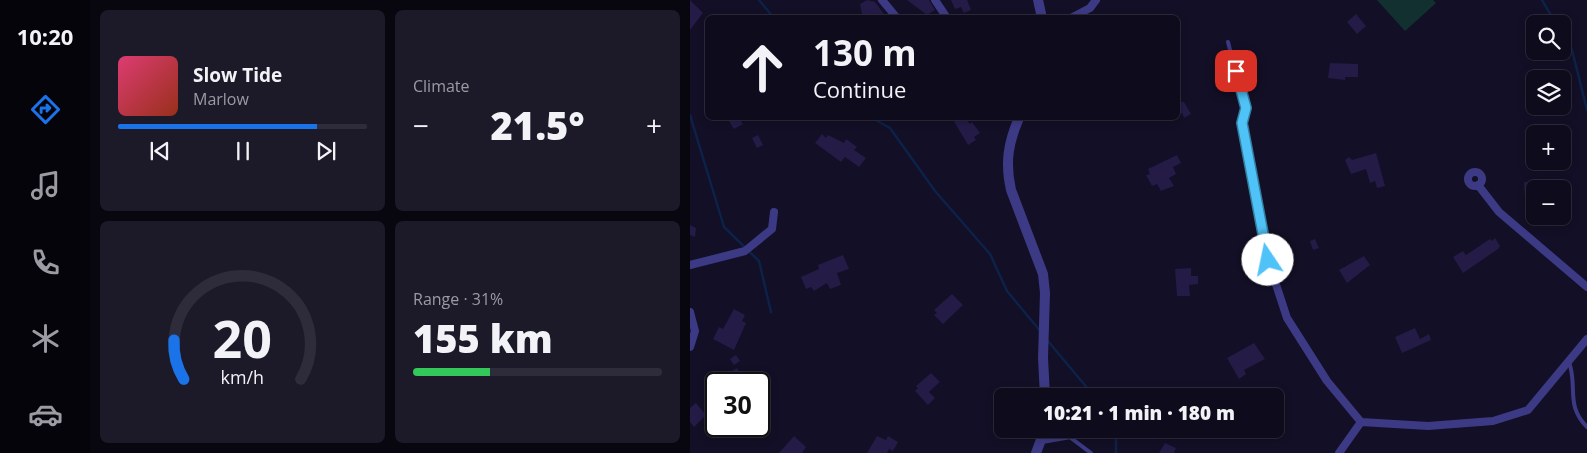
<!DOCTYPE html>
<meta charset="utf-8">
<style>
:root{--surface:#0e0b1c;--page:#1c1929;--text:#f1f3f6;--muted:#9b9ba3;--line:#2e2b3b;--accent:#1a73e8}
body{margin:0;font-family:"Open Sans",sans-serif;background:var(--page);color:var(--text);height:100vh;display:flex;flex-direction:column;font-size:19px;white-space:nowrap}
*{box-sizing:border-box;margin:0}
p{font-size:16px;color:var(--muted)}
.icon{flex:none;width:28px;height:28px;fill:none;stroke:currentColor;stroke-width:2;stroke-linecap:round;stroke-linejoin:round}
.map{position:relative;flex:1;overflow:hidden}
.side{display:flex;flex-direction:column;gap:10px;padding:10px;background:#08060f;width:600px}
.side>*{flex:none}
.top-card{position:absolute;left:15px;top:15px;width:475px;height:105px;border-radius:8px;box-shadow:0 2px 8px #0003,0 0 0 1px var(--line);background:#0e0b1c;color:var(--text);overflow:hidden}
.controls{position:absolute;left:836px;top:15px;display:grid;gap:10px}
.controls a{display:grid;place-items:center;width:45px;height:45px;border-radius:8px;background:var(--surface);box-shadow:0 2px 8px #0003,0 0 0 1px var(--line);font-size:25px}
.speed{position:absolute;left:15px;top:372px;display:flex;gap:10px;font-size:25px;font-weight:700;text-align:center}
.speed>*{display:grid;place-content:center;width:65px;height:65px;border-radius:50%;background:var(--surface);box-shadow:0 2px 8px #0003,0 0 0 1px var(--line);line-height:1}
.speed .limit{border:2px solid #111;border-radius:8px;background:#fff;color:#111}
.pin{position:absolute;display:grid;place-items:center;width:42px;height:42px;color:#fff;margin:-21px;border-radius:10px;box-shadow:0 2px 8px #0006}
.me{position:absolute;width:55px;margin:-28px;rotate:349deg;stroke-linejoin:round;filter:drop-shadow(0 0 4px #0008)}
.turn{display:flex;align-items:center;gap:18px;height:105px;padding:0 25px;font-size:22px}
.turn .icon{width:65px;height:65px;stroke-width:2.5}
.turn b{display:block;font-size:35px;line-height:42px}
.big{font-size:38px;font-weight:800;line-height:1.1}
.side .card{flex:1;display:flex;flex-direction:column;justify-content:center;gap:8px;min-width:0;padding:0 18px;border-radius:8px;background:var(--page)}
.side .dial{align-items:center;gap:0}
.dial svg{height:130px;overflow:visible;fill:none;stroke:var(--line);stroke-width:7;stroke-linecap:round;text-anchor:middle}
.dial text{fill:var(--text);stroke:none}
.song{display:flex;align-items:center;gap:15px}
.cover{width:60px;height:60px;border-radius:8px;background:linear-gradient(135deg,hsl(340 70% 55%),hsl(10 70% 35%))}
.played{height:5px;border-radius:2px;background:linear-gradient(90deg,var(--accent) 80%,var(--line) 80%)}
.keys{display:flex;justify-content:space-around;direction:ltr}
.heat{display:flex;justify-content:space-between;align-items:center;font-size:28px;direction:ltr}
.charge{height:8px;border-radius:4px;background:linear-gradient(90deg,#34c759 31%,var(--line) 0)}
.side .tiles{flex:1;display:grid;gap:10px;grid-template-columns:repeat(2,1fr)}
.trip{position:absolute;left:304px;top:388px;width:290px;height:50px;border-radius:8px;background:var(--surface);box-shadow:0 2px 8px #0003,0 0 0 1px var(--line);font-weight:800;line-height:50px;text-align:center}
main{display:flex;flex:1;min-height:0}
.tab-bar{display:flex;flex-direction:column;width:90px;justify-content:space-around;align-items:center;background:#06040b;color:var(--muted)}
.tab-bar .icon{width:35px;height:35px}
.tab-bar .on{color:var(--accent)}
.tab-bar b{font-size:22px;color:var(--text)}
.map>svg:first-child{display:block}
.green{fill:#12302f}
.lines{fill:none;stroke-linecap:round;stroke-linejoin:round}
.stream{stroke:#0c2248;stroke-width:2.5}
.building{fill:#241b47}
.service{stroke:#3d3a85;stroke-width:4}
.minor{stroke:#3d3a85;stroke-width:8}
.tertiary{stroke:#3d3a85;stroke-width:10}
.route-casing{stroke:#337fa1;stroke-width:12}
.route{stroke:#4fc3f7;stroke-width:9}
</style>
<main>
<nav class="tab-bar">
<b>10:20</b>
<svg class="icon on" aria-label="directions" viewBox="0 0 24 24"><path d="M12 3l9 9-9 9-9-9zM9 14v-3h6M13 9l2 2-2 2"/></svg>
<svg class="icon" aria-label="music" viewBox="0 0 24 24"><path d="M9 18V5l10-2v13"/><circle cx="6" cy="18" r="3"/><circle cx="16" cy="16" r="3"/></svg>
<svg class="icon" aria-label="phone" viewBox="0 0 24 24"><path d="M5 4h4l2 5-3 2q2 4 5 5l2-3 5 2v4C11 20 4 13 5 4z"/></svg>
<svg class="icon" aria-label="climate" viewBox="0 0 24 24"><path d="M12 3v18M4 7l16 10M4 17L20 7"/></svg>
<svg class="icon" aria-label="car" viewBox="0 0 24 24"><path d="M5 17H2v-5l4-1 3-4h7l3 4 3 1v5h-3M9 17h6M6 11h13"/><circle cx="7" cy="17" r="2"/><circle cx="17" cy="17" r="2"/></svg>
</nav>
<section class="side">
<div class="tiles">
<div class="card">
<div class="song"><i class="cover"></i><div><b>Slow Tide</b><p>Marlow</p></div></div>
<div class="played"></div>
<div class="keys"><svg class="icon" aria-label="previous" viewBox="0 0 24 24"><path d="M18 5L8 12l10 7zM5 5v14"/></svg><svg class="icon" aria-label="pause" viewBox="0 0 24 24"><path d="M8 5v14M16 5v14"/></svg><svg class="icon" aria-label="next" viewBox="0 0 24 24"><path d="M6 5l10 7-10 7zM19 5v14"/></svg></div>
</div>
<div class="card"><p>Climate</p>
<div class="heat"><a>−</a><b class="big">21.5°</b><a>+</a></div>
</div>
<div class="card dial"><svg viewBox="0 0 100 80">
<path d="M14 69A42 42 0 1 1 86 69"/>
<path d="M14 69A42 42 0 0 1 8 45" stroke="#1a73e8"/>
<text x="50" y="56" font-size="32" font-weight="700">20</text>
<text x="50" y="72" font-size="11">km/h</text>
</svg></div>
<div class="card"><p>Range · 31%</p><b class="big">155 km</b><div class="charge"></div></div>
</div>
</section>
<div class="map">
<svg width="897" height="453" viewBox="0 0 897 453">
<rect width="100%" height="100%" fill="#130f26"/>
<path class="green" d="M687,0H743L746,3L715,31Z"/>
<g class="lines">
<path class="stream" d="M69,0L84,18
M852,0L866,24
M872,34L882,50L897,110
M0,115L34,227L69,261L81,312
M182,118L200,128L245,191L300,254L317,291L351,332
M357,340L404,396
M426,453V429"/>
</g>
<path class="building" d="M0,0L13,13L0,30Z
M177,0L185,2L197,18H176L172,14L170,4Z
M217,0H239L245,10L237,15Z
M261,0H277L281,10L274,13L271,7L265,9Z
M666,14L676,26L667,34L657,22Z
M640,63L668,64V77H655V80L638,78Z
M488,102H494L501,114L494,118L492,113L488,115Z
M37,118H49L53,124L44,129Z
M262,118H275L280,124L282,122L290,133L284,137L286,140L278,145Z
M132,134L136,138L138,135L154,143L156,139L167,147L164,150L176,158L169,167L155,157L151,162L125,143Z
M68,135L73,145L67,148L62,138Z
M686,153L695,186L687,188L685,181L680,183L676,169L661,174L655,160L659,157L662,160Z
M487,155L491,163L483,167L486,174L479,178L484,186L471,191L467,184L462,186L456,175L460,174L458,169Z
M859,180L860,189H845V221L838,213L844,208L835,199L834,182Z
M0,225L6,228L5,237L0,235Z
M805,238L810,246L808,249L773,273L763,257L773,251L776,255L800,239L802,241Z
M625,239L629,248L623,250L620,241Z
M153,255L159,269L147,273L151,285L140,289L137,283L124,291L121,287L116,289L111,277L129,269L128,265Z
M674,256L680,265L657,283L649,270Z
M501,268V276H508V284L499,285L500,296H487L485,269Z
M262,294L273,305L253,324L244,315L247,313L244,310Z
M44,309L55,315L52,321L56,323L44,350L23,339L29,327L33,329Z
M725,328L730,339L739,334L741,340L712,353L705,337Z
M564,343L575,359L554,370L556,374L549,379L537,358Z
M46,355L50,361L44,365L40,359Z
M47,368L52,377L46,381L47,384H26V395L19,384Z
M241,373L250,382L239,392L245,398L238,405L225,391L228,388L226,386Z
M6,403L16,415L4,427L0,422V408Z
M104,436L116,447L112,453H89Z
M187,436L196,440L198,436L208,442L203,451L199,449L197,453H177Z
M475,443L486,448L484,453H469Z"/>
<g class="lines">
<path class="service" d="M538,42L555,108L552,123
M879,362C888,387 875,405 897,427
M369,429L401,453
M352,442L381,437"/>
<path class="minor" d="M192,0L207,18
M245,0L257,18
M381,18L400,8L406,0
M552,123L578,260L597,318L637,381L671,422
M778 179a7 7 0 1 1 14 0a7 7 0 1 1-14 0Z
M788,185L809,212L897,287
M0,265L55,251L82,229L84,212
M0,312L5,331L0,347
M649,453L671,422L738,426L803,421L838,410L897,339"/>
<path class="tertiary" d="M348,0L352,18
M329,118C318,143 315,163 321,190L353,274L355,293L353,358L355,396
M346,453L355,429"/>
</g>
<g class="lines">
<g class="route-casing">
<path id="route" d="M546,71L556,108L552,123L578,260"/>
</g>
<use href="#route" class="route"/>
</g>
</svg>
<div class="controls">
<a><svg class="icon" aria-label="search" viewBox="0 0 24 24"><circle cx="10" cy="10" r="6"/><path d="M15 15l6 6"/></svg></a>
<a><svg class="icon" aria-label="layers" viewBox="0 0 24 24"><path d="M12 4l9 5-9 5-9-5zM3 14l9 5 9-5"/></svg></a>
<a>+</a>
<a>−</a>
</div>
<div class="speed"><div class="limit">30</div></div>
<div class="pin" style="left:546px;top:71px;background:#d93025"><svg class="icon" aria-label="arrive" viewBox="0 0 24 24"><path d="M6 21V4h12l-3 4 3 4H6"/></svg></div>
<svg class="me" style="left:578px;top:260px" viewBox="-20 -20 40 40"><circle r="19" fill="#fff"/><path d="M0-13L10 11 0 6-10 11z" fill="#4fc3f7"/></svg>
<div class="trip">10:21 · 1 min · 180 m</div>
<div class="top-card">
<div class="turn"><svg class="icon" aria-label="ahead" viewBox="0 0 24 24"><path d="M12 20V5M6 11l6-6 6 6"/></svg><div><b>130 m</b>Continue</div></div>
</div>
</div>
</main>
